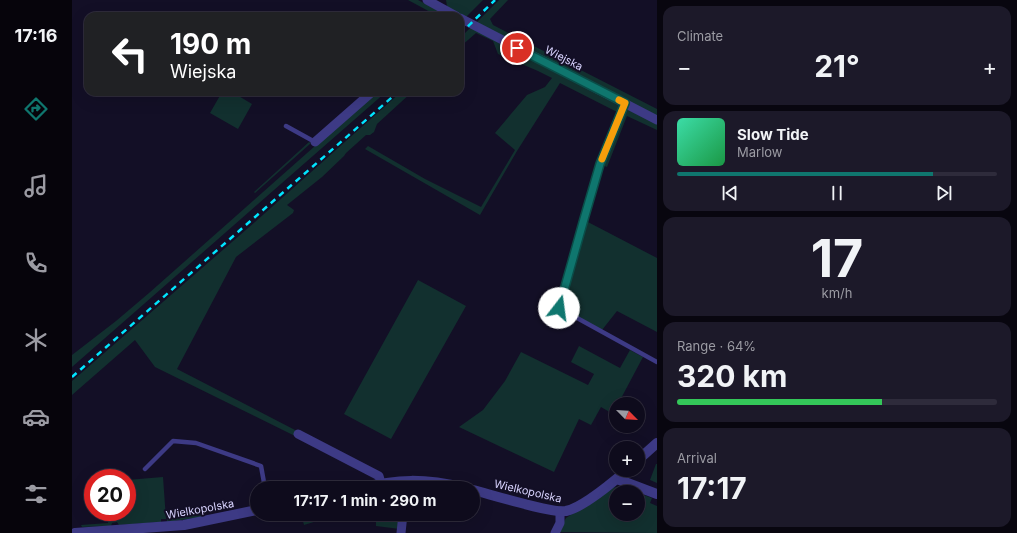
<!DOCTYPE html>
<meta charset="utf-8">
<style>
:root{--surface:#0e0b1c;--page:#1c1929;--text:#f1f3f6;--muted:#9b9ba3;--line:#2e2b3b;--accent:#0f766e}
body{margin:0;font-family:Inter,sans-serif;background:var(--page);color:var(--text);height:100vh;display:flex;flex-direction:column;font-size:15px;white-space:nowrap}
*{box-sizing:border-box;margin:0}
p{font-size:13px;color:var(--muted)}
.icon{flex:none;width:22px;height:22px;fill:none;stroke:currentColor;stroke-width:2;stroke-linecap:round;stroke-linejoin:round}
.map{position:relative;flex:1;overflow:hidden}
.drawer{display:flex;flex-direction:column;gap:6px;padding:6px;background:#08060f;width:360px}
.drawer>*{flex:none}
.banner{position:absolute;left:12px;top:12px;width:380px;height:84px;border-radius:12px;box-shadow:0 4px 16px #0002,0 0 0 1px var(--line);background:#202124;color:#fff;overflow:hidden}
.needle{width:26px;rotate:114deg}
.tools{position:absolute;left:537px;top:397px;display:grid;gap:8px}
.tools a{display:grid;place-items:center;width:36px;height:36px;border-radius:50%;background:var(--surface);box-shadow:0 4px 16px #0002,0 0 0 1px var(--line);font-size:20px}
.speed{position:absolute;left:12px;top:469px;display:flex;gap:8px;font-size:20px;font-weight:700;text-align:center}
.speed>*{display:grid;place-content:center;width:52px;height:52px;border-radius:50%;background:var(--surface);box-shadow:0 4px 16px #0002,0 0 0 1px var(--line);line-height:1}
.speed .limit{border:6px solid #d22;background:#fff;color:#111}
.pin{position:absolute;display:grid;place-items:center;width:34px;height:34px;color:#fff;margin:-17px;border:2px solid #fff;border-radius:50%;box-shadow:0 1px 4px #0007}
.me{position:absolute;width:44px;margin:-22px;rotate:15deg;stroke-linejoin:round;filter:drop-shadow(0 0 3px #0008)}
.turn{display:flex;align-items:center;gap:14px;height:84px;padding:0 20px;font-size:18px}
.turn .icon{width:52px;height:52px;stroke-width:2.5}
.turn b{display:block;font-size:28px;line-height:34px}
.big{font-size:30px;font-weight:700;line-height:1.1}
.drawer .card{flex:1;display:flex;flex-direction:column;justify-content:center;gap:6px;min-width:0;padding:0 14px;border-radius:12px;background:var(--page)}
.drawer .dial{align-items:center;gap:0}
.dial b{font-size:52px;line-height:1}
.song{display:flex;align-items:center;gap:12px}
.cover{width:48px;height:48px;border-radius:6px;background:linear-gradient(135deg,hsl(160 70% 55%),hsl(140 70% 35%))}
.played{height:4px;border-radius:2px;background:linear-gradient(90deg,var(--accent) 80%,var(--line) 80%)}
.keys{display:flex;justify-content:space-around;direction:ltr}
.heat{display:flex;justify-content:space-between;align-items:center;font-size:22px;direction:ltr}
.charge{height:6px;border-radius:3px;background:linear-gradient(90deg,#34c759 64%,var(--line) 0)}
.trip{position:absolute;left:178px;top:481px;width:230px;height:40px;border-radius:20px;background:var(--surface);box-shadow:0 4px 16px #0002,0 0 0 1px var(--line);font-weight:700;line-height:40px;text-align:center}
main{display:flex;flex:1;min-height:0}
.tabs{display:flex;flex-direction:column;width:72px;justify-content:space-around;align-items:center;background:#06040b;color:var(--muted)}
.tabs .icon{width:28px;height:28px}
.tabs .on{color:var(--accent)}
.tabs b{font-size:18px;color:var(--text)}
.map>svg:first-child{display:block}
.green{fill:#12302f}
.lines{fill:none;stroke-linecap:round;stroke-linejoin:round}
.service{stroke:#3d3a85;stroke-width:4.5}
.minor{stroke:#3d3a85;stroke-width:9}
.tertiary{stroke:#3d3a85;stroke-width:10}
.rail{stroke:#00e5ff;stroke-width:2.5;stroke-dasharray:6 5;stroke-linecap:butt}
.route-casing{stroke:#0a4d48;stroke-width:10}
.route{stroke:#0f766e;stroke-width:7}
.slow{stroke:#f59e0b;stroke-width:7}
.labels{text-anchor:middle;stroke-width:4;stroke-linejoin:round;paint-order:stroke}
.street-label{font-size:11px;fill:#d9d4ff;stroke:#130f26}
</style>
<main>
<nav class="tabs">
<b>17:16</b>
<svg class="icon on" aria-label="directions" viewBox="0 0 24 24"><path d="M12 3l9 9-9 9-9-9zM9 14v-3h6M13 9l2 2-2 2"/></svg>
<svg class="icon" aria-label="music" viewBox="0 0 24 24"><path d="M9 18V5l10-2v13"/><circle cx="6" cy="18" r="3"/><circle cx="16" cy="16" r="3"/></svg>
<svg class="icon" aria-label="phone" viewBox="0 0 24 24"><path d="M5 4h4l2 5-3 2q2 4 5 5l2-3 5 2v4C11 20 4 13 5 4z"/></svg>
<svg class="icon" aria-label="climate" viewBox="0 0 24 24"><path d="M12 3v18M4 7l16 10M4 17L20 7"/></svg>
<svg class="icon" aria-label="car" viewBox="0 0 24 24"><path d="M5 17H2v-5l4-1 3-4h7l3 4 3 1v5h-3M9 17h6M6 11h13"/><circle cx="7" cy="17" r="2"/><circle cx="17" cy="17" r="2"/></svg>
<svg class="icon" aria-label="filters" viewBox="0 0 24 24"><path d="M4 7h16M4 17h16"/><circle cx="9" cy="7" r="2"/><circle cx="15" cy="17" r="2"/></svg>
</nav>
<div class="map">
<svg width="585" height="533" viewBox="0 0 585 533">
<rect width="100%" height="100%" fill="#130f26"/>
<path class="green" d="M336,0H346L371,13L373,16H364L362,14Z
M374,0H411L393,18L377,8L375,6Z
M427,0H436L418,19L421,25L585,109V116L404,23Z
M399,27L547,104L548,110L547,113L488,83L445,151L408,215L293,149L296,146L353,179L409,207L443,150L423,133L455,95L473,87L480,78L466,71L426,54L421,41L404,33L388,47V38Z
M150,92H160L180,104L166,129L138,113Z
M304,92H314L0,367V355L44,321L77,293Z
M329,92H340L305,124L302,132L298,135H294L274,153L272,156L250,177L215,205L222,210L221,213L164,257L105,369L223,430V436L83,367L63,340L0,395V381L183,222Z
M555,110H559L585,123V130L555,116L535,167L530,165L550,116Z
M237,142L239,143L183,193L182,192Z
M514,221L585,258V332L545,311L530,330L489,307Z
M346,280L394,306L319,439L272,414Z
M507,346L548,368L558,350L571,357L546,404H544V408L541,414L529,407L519,425L507,419L482,472L387,427L411,410L433,381L449,352L516,385L522,374L499,362Z
M584,464H585V483L578,480Z
M91,477L94,519H89V522L47,525L45,522L40,523L39,526L10,527L9,525L36,523V512H55V480Z
M549,486L563,492H544V514H566V493L580,498L578,503L585,506V533L486,532L494,518L540,488Z
M229,514H244L245,521L232,525Z
M304,514H328V529L304,526Z
M130,515V517L95,522V519Z"/>
<g class="lines">
<path class="service" d="M553,104L528,164L511,219L487,308L585,362
M214,126L243,142
M73,469L101,441L124,443L189,466L193,488"/>
<path class="minor" d="M355,0L384,16
M388,18L585,120
M243,142L300,92
M226,434L307,476L309,483
M329,533L331,514
M483,533L488,523V511"/>
<path class="tertiary" d="M566,460L585,443
M545,479L585,494
M286,488C326,479 352,478 393,488
M401,490C417,494 482,514 494,511C512,507 541,482 555,470
M3,533L112,525L185,510"/>
<path class="rail" d="M388,34L423,0
M0,377L326,92"/>
</g>
<g class="lines">
<g class="route-casing">
<path id="route" d="M445,48L553,103L528,164L512,219L487,308"/>
</g>
<use href="#route" class="route"/>
<path class="slow" d="M530,159L553,103L547,100"/>
</g>
<g class="labels">
<g class="street-label">
<text transform="translate(492 58) rotate(27)" y="4">Wiejska</text>
<text transform="translate(456 491) rotate(13)" y="4">Wielkopolska</text>
<text transform="translate(128 509) rotate(-10)" y="4">Wielkopolska</text>
</g>
</g>
</svg>
<div class="tools">
<a><svg class="needle" viewBox="-14 -14 28 28"><path d="M0-13l5 13h-10z" fill="#e53935"/><path d="M0 13l5-13h-10z" fill="#9b9ba3"/></svg></a>
<a>+</a>
<a>−</a>
</div>
<div class="speed"><div class="limit">20</div></div>
<div class="pin" style="left:445px;top:48px;background:#d93025"><svg class="icon" aria-label="arrive" viewBox="0 0 24 24"><path d="M6 21V4h12l-3 4 3 4H6"/></svg></div>
<svg class="me" style="left:487px;top:308px" viewBox="-20 -20 40 40"><circle r="19" fill="#fff"/><path d="M0-13L10 11 0 6-10 11z" fill="#0f766e"/></svg>
<div class="trip">17:17 · 1 min · 290 m</div>
<div class="banner">
<div class="turn"><svg class="icon" aria-label="left" viewBox="0 0 24 24"><path d="M17 20v-9H6M10 6l-5 5 5 5"/></svg><div><b>190 m</b>Wiejska</div></div>
</div>
</div>
<section class="drawer">
<div class="card"><p>Climate</p>
<div class="heat"><a>−</a><b class="big">21°</b><a>+</a></div>
</div>
<div class="card">
<div class="song"><i class="cover"></i><div><b>Slow Tide</b><p>Marlow</p></div></div>
<div class="played"></div>
<div class="keys"><svg class="icon" aria-label="previous" viewBox="0 0 24 24"><path d="M18 5L8 12l10 7zM5 5v14"/></svg><svg class="icon" aria-label="pause" viewBox="0 0 24 24"><path d="M8 5v14M16 5v14"/></svg><svg class="icon" aria-label="next" viewBox="0 0 24 24"><path d="M6 5l10 7-10 7zM19 5v14"/></svg></div>
</div>
<div class="card dial"><b>17</b><p>km/h</p></div>
<div class="card"><p>Range · 64%</p><b class="big">320 km</b><div class="charge"></div></div>
<div class="card"><p>Arrival</p><b class="big">17:17</b></div>
</section>
</main>
